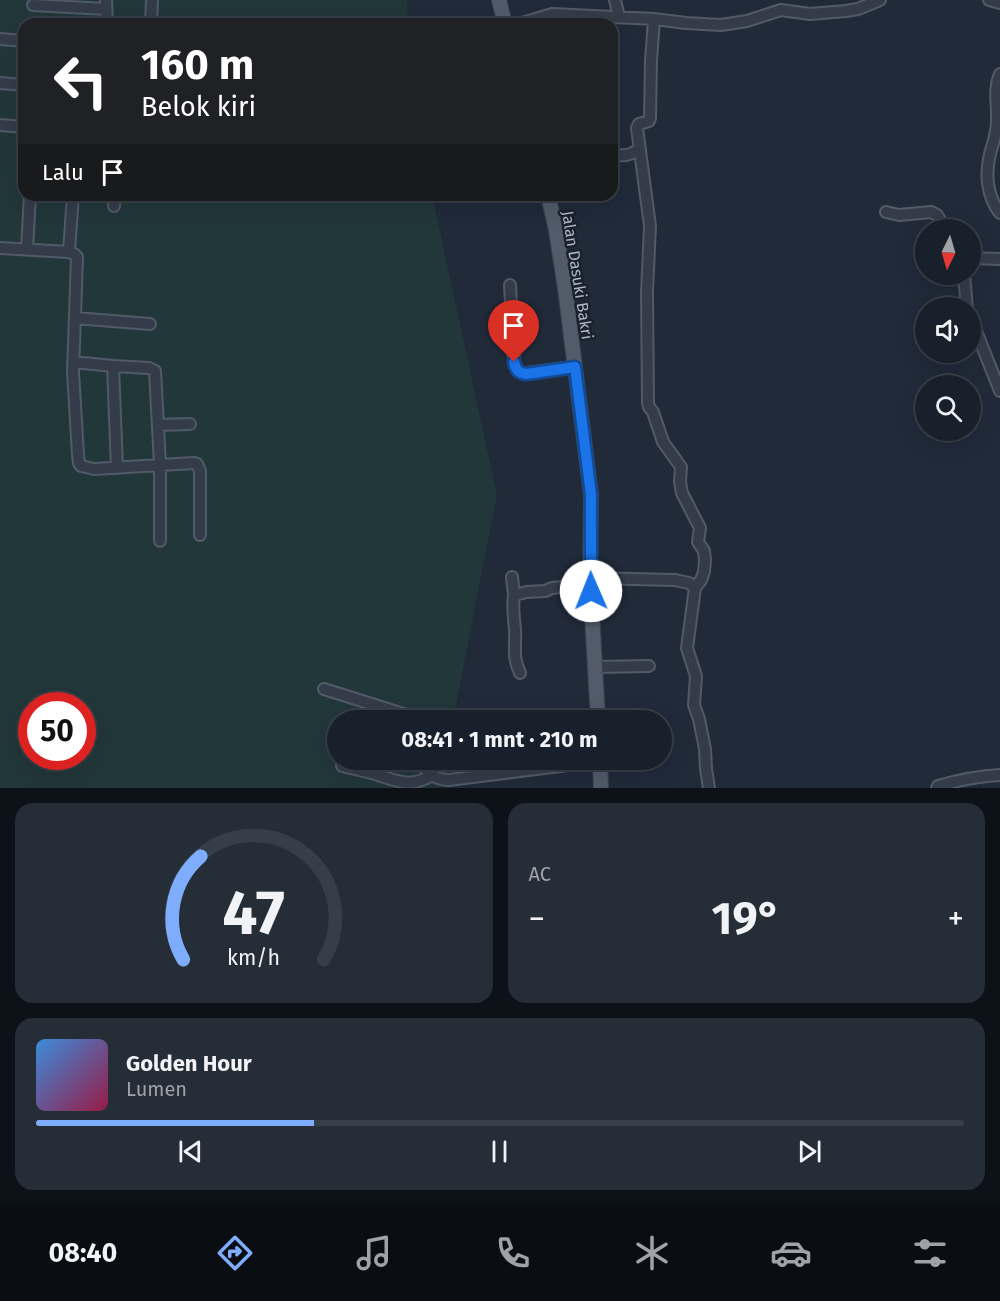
<!DOCTYPE html>
<html lang="id">
<meta charset="utf-8">
<style>
:root{--surface:#18202b;--page:#252d37;--text:#f1f3f6;--muted:#9fa3a9;--line:#363e47;--accent:#7dadfc}
body{margin:0;font-family:"Fira Sans",sans-serif;background:var(--page);color:var(--text);height:100vh;display:flex;flex-direction:column;font-size:22px;white-space:nowrap}
*{box-sizing:border-box;margin:0}
p{font-size:20px;color:var(--muted)}
.icon{flex:none;width:33px;height:33px;fill:none;stroke:currentColor;stroke-width:2;stroke-linecap:round;stroke-linejoin:round}
.map{position:relative;height:788px;overflow:hidden}
.drawer{display:flex;flex-direction:column;gap:15px;padding:15px;background:#0d1218;flex:1}
.drawer>*{flex:none}
.top-card{position:absolute;left:18px;top:18px;width:600px;height:183px;border-radius:18px;box-shadow:0 6px 24px #0002,0 0 0 2px var(--line);background:#202124;color:#fff;overflow:hidden}
.needle{width:39px;rotate:185deg}
.fabs{position:absolute;left:915px;top:219px;display:grid;gap:12px}
.fabs a{display:grid;place-items:center;width:66px;height:66px;border-radius:50%;background:var(--surface);box-shadow:0 6px 24px #0002,0 0 0 2px var(--line);font-size:30px}
.speed{position:absolute;left:18px;top:692px;display:flex;gap:12px;font-size:30px;font-weight:700;text-align:center}
.speed>*{display:grid;place-content:center;width:78px;height:78px;border-radius:50%;background:var(--surface);box-shadow:0 6px 24px #0002,0 0 0 2px var(--line);line-height:1}
.speed .limit{border:9px solid #d22;background:#fff;color:#111}
.pin{position:absolute;display:grid;place-items:center;width:51px;height:51px;color:#fff;margin:-62px -26px;border-radius:50% 50% 50% 0;rotate:-45deg;box-shadow:0 0 6px #0007}
.pin .icon{rotate:45deg}
.me{position:absolute;width:66px;margin:-33px;rotate:359deg;stroke-linejoin:round;filter:drop-shadow(0 0 4px #0008)}
.turn{display:flex;align-items:center;gap:21px;height:126px;padding:0 24px;font-size:27px}
.turn .icon{width:78px;height:78px;stroke-width:2.5}
.turn b{display:block;font-size:42px;line-height:51px}
.then{display:flex;align-items:center;height:57px;padding:0 24px;background:#0003;gap:12px;font-size:22px}
.big{font-size:45px;font-weight:700;line-height:1.1}
.drawer .card{flex:1;display:flex;flex-direction:column;justify-content:center;gap:9px;min-width:0;padding:0 21px;border-radius:18px;background:var(--page)}
.drawer .dial{align-items:center;gap:0}
.dial svg{height:156px;overflow:visible;fill:none;stroke:var(--line);stroke-width:7;stroke-linecap:round;text-anchor:middle}
.dial text{fill:var(--text);stroke:none}
.song{display:flex;align-items:center;gap:18px}
.cover{width:72px;height:72px;border-radius:9px;background:linear-gradient(135deg,hsl(210 70% 55%),hsl(340 70% 35%))}
.played{height:6px;border-radius:3px;background:linear-gradient(90deg,var(--accent) 30%,var(--line) 30%)}
.keys{display:flex;justify-content:space-around;direction:ltr}
.heat{display:flex;justify-content:space-between;align-items:center;font-size:33px;direction:ltr}
.drawer .tiles{flex:1;display:grid;gap:15px;grid-template-columns:1fr 1fr}
.card:last-child{grid-column:span 2}
.trip{position:absolute;left:327px;top:710px;width:345px;height:60px;border-radius:30px;background:var(--surface);box-shadow:0 6px 24px #0002,0 0 0 2px var(--line);font-weight:700;line-height:60px;text-align:center}
.tabs{display:flex;height:96px;justify-content:space-around;align-items:center;background:#0a0d11;color:var(--muted)}
.tabs .icon{width:42px;height:42px}
.tabs .selected{color:var(--accent)}
.tabs b{font-size:27px;color:var(--text)}
.map>svg:first-child{display:block}
.green{fill:#22373a;fill-rule:evenodd}
.lines{fill:none;stroke-linecap:round;stroke-linejoin:round}
.minor-casing{stroke:#515a67;stroke-width:14}
.major-casing{stroke:#3d4653;stroke-width:16}
.minor{stroke:#343c4a;stroke-width:10}
.major{stroke:#515b6a;stroke-width:14}
.route-casing{stroke:#114b97;stroke-width:15}
.route{stroke:#1a73e8;stroke-width:10}
.labels{text-anchor:middle;stroke-width:5;stroke-linejoin:round;paint-order:stroke}
.street-label{font-size:16px;fill:#aeb7c6;stroke:#19222e}
</style>
<div class="map">
<svg width="1000" height="788" viewBox="0 0 1000 788">
<rect width="100%" height="100%" fill="#202a39"/>
<path class="green" d="M0,0H407L408,24H24V195H432L497,495L453,720H338V759H446L440,788H0ZM32,705H82V756H32Z"/>
<g class="lines">
<g class="minor-casing">
<path id="minor" d="M106,0L107,24
M615,0L619,17
M989,0L1000,3
M33,5L106,9
M654,19L651,61L650,118L649,121L639,124L637,128L650,226L647,292L648,403L649,407L653,412L663,442L681,467L680,482L682,493L700,528L698,542L704,551L705,560L704,572L701,580L695,588L687,648L696,676L694,705L699,719L705,749L706,769L709,788
M151,24L152,0
M519,24L552,14L654,19L686,23L721,25L747,21L781,10L810,14L846,11L858,9L880,0
M0,39L24,41
M1000,74C993,90 998,105 997,121C997,133 993,143 990,154C985,174 987,197 1000,213
M0,83L24,85
M0,125L24,127
M612,154C624,157 630,155 640,149
M114,206L115,195
M886,212L899,215L931,212L937,215L946,230
M0,248L69,252L74,254L77,257L73,372L78,455L79,463L81,466L94,469L194,463L197,464L200,471V535
M27,249L30,195
M69,252L73,195
M970,258L1000,259
M964,274L967,308
M510,285L514,362C516,370 518,373 526,373L575,367
M970,316L1000,391
M75,318L150,324
M73,362L113,366L149,368L155,371L160,465V541
M113,366L117,468
M158,425L190,424
M512,577L514,595
M590,578L675,580L689,583L695,588
M595,667L649,666
M520,673C512,657 516,646 515,630C514,617 512,607 514,595L527,592L545,591L552,588L575,586L591,591
M324,689L416,718L419,720
M420,759C425,772 435,780 449,780L600,761
M342,766C354,769 366,771 378,775C400,782 411,788 432,775
M937,788L938,786C959,780 979,776 1000,775"/>
</g>
<g class="major-casing">
<path id="major" d="M499,0L505,24
M548,195L556,230L565,288L591,495L590,578L598,720
M600,759L601,788"/>
</g>
<use href="#minor" class="minor"/>
<use href="#major" class="major"/>
</g>
<g class="lines">
<g class="route-casing">
<path id="route" d="M514,362C516,370 518,373 526,374L575,367L591,495V591"/>
</g>
<use href="#route" class="route"/>
</g>
<g class="labels">
<g class="street-label">
<text transform="translate(578 275) rotate(81)" y="6">Jalan Dasuki Bakri</text>
</g>
</g>
</svg>
<div class="fabs">
<a><svg class="needle" viewBox="-14 -14 28 28"><path d="M0-13l5 13h-10z" fill="#e53935"/><path d="M0 13l5-13h-10z" fill="#9fa3a9"/></svg></a>
<a><svg class="icon" aria-label="sound" viewBox="0 0 24 24"><path d="M4 9h4l5-4v14l-5-4H4zM17 9q2 3 0 6"/></svg></a>
<a><svg class="icon" aria-label="search" viewBox="0 0 24 24"><circle cx="10" cy="10" r="6"/><path d="M15 15l6 6"/></svg></a>
</div>
<div class="speed"><div class="limit">50</div></div>
<div class="pin" style="left:514px;top:362px;background:#d93025"><svg class="icon" aria-label="arrive" viewBox="0 0 24 24"><path d="M6 21V4h12l-3 4 3 4H6"/></svg></div>
<svg class="me" style="left:591px;top:591px" viewBox="-20 -20 40 40"><circle r="19" fill="#fff"/><path d="M0-13L10 11 0 6-10 11z" fill="#1a73e8"/></svg>
<div class="trip">08:41 · 1 mnt · 210 m</div>
<div class="top-card">
<div class="turn"><svg class="icon" aria-label="left" viewBox="0 0 24 24"><path d="M17 20v-9H6M10 6l-5 5 5 5"/></svg><div><b>160 m</b>Belok kiri</div></div>
<div class="then">Lalu<svg class="icon" aria-label="arrive" viewBox="0 0 24 24"><path d="M6 21V4h12l-3 4 3 4H6"/></svg></div>
</div>
</div>
<section class="drawer">
<div class="tiles">
<div class="card dial"><svg viewBox="0 0 100 80">
<path d="M14 69A42 42 0 1 1 86 69"/>
<path d="M14 69A42 42 0 0 1 23 16" stroke="#7dadfc"/>
<text x="50" y="56" font-size="32" font-weight="700">47</text>
<text x="50" y="72" font-size="11">km/h</text>
</svg></div>
<div class="card"><p>AC</p>
<div class="heat"><a>−</a><b class="big">19°</b><a>+</a></div>
</div>
<div class="card">
<div class="song"><i class="cover"></i><div><b>Golden Hour</b><p>Lumen</p></div></div>
<div class="played"></div>
<div class="keys"><svg class="icon" aria-label="previous" viewBox="0 0 24 24"><path d="M18 5L8 12l10 7zM5 5v14"/></svg><svg class="icon" aria-label="pause" viewBox="0 0 24 24"><path d="M8 5v14M16 5v14"/></svg><svg class="icon" aria-label="next" viewBox="0 0 24 24"><path d="M6 5l10 7-10 7zM19 5v14"/></svg></div>
</div>
</div>
</section>
<nav class="tabs">
<b>08:40</b>
<svg class="icon selected" aria-label="directions" viewBox="0 0 24 24"><path d="M12 3l9 9-9 9-9-9zM9 14v-3h6M13 9l2 2-2 2"/></svg>
<svg class="icon" aria-label="music" viewBox="0 0 24 24"><path d="M9 18V5l10-2v13"/><circle cx="6" cy="18" r="3"/><circle cx="16" cy="16" r="3"/></svg>
<svg class="icon" aria-label="phone" viewBox="0 0 24 24"><path d="M5 4h4l2 5-3 2q2 4 5 5l2-3 5 2v4C11 20 4 13 5 4z"/></svg>
<svg class="icon" aria-label="climate" viewBox="0 0 24 24"><path d="M12 3v18M4 7l16 10M4 17L20 7"/></svg>
<svg class="icon" aria-label="car" viewBox="0 0 24 24"><path d="M5 17H2v-5l4-1 3-4h7l3 4 3 1v5h-3M9 17h6M6 11h13"/><circle cx="7" cy="17" r="2"/><circle cx="17" cy="17" r="2"/></svg>
<svg class="icon" aria-label="filters" viewBox="0 0 24 24"><path d="M4 7h16M4 17h16"/><circle cx="9" cy="7" r="2"/><circle cx="15" cy="17" r="2"/></svg>
</nav>
